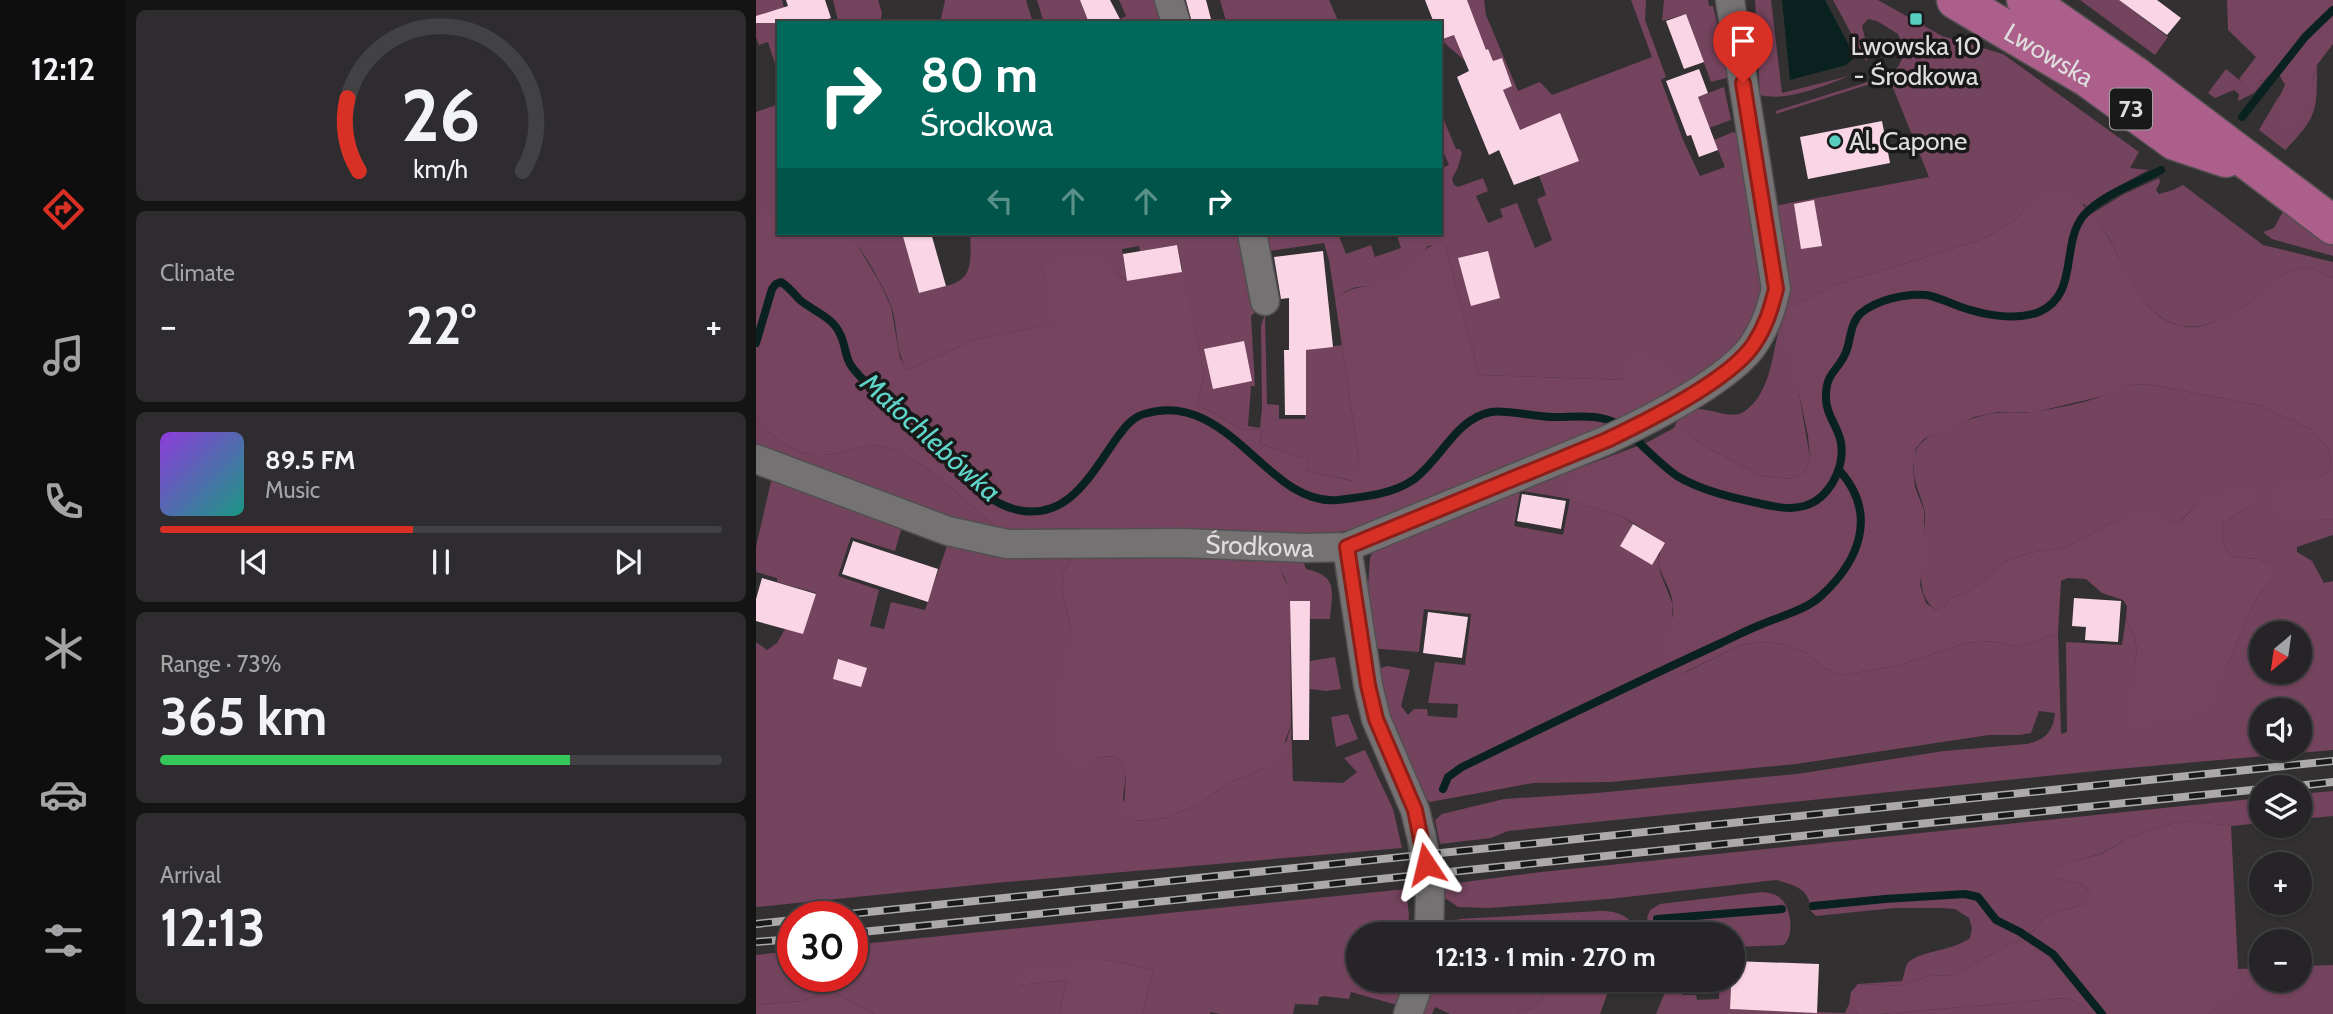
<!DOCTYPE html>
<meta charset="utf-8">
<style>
:root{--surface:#262426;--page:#2e2c2e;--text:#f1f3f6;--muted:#a4a4a7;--line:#424143;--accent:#d93025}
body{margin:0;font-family:Cabin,sans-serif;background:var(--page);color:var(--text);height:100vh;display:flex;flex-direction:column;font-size:26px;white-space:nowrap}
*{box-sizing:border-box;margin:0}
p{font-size:23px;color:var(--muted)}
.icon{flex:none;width:38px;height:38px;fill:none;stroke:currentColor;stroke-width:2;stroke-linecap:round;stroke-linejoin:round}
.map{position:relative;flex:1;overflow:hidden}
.side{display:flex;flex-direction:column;gap:10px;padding:10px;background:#151415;width:630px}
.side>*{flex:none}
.guide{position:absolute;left:21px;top:21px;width:665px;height:214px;border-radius:0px;box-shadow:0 2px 5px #0004,0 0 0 2px var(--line);background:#00695c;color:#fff;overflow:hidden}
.needle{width:46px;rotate:209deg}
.fabs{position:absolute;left:1493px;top:621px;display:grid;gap:14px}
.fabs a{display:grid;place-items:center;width:63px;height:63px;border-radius:50%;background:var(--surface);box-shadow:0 2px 5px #0004,0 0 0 2px var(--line);font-size:35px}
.speed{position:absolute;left:21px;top:901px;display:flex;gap:14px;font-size:35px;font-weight:700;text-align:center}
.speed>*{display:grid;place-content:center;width:91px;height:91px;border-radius:50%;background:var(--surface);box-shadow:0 2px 5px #0004,0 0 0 2px var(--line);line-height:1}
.speed .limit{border:10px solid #d22;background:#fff;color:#111}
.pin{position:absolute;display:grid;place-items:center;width:60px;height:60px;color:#fff;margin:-72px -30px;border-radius:50% 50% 50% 0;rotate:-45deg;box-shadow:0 0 7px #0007}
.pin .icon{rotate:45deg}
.me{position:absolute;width:77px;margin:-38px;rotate:350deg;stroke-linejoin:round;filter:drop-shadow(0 0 5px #0008)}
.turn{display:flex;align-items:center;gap:24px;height:147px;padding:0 28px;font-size:32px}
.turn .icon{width:91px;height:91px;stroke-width:2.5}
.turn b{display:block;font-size:49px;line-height:60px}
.lanes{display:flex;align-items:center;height:66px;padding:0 28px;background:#0003;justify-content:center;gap:35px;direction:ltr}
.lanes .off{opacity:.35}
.big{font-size:52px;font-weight:700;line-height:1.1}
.side .widget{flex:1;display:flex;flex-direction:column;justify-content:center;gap:10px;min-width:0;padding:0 24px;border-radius:10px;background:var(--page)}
.side .dial{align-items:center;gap:0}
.dial svg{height:182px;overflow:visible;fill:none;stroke:var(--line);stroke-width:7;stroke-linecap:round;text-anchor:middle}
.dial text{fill:var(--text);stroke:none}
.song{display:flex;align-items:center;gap:21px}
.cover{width:84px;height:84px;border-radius:10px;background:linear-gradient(135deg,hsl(270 70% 55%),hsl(170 70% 35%))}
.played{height:7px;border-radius:4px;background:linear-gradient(90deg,var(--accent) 45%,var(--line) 45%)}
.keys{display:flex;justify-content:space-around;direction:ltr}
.heat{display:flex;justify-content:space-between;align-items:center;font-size:38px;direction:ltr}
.charge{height:10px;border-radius:5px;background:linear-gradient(90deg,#34c759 73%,var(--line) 0)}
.trip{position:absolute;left:590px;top:922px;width:399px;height:70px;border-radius:35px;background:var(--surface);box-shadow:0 2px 5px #0004,0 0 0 2px var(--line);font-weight:700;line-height:70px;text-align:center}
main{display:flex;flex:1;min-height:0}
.tab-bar{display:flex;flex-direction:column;width:126px;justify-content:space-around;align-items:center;background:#0f0e0f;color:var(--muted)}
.tab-bar .icon{width:49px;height:49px}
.tab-bar .on{color:var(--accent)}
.tab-bar b{font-size:32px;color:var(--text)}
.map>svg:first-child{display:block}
.green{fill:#74435d;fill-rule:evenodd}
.forest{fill:#76445e}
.water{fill:#09221f}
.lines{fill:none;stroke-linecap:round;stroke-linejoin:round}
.stream{stroke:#09221f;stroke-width:8}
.building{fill:#fad5e6}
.street-casing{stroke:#524f51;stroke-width:31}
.primary-casing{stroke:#524f51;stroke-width:41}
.street{stroke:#757273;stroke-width:28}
.primary{stroke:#ab5f8a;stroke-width:38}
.rail-casing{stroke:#aba9aa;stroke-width:8}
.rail{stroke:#1a1919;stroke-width:5;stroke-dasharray:16;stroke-linecap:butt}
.route-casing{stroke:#8d1f18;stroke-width:18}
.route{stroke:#d93025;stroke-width:12}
.poi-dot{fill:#57cec2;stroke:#1a1919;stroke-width:2.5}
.labels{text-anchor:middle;stroke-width:7;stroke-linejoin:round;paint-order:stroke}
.shield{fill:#1a1919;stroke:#a4a2a3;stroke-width:2}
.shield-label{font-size:24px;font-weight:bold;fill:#dfddde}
.poi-label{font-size:26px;fill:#dfddde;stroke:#1a1919}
.street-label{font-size:26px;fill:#dfddde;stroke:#1a1919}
.water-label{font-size:28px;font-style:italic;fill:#5fd5ca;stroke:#1a1919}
</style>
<main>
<nav class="tab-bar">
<b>12:12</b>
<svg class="icon on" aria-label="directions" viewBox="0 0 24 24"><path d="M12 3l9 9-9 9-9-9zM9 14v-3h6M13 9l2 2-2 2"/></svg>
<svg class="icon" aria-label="music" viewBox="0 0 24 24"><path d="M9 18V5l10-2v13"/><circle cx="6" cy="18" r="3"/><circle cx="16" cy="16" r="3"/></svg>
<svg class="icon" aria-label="phone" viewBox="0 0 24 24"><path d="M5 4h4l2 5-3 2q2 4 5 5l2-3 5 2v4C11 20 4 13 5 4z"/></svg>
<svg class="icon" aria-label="climate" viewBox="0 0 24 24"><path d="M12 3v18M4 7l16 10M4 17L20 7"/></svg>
<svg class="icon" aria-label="car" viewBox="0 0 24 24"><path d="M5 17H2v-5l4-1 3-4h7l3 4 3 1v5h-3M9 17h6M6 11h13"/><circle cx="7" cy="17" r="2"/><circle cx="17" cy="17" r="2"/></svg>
<svg class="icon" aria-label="filters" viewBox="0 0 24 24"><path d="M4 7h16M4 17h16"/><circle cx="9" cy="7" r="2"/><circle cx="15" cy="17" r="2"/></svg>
</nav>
<section class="side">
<div class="widget dial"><svg viewBox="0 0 100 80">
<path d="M14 69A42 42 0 1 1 86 69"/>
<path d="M14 69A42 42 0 0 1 9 37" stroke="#d93025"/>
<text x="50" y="56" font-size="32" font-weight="700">26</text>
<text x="50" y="72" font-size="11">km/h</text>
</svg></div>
<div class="widget"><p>Climate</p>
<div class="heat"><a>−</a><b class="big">22°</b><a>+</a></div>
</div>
<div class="widget">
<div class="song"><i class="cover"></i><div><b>89.5 FM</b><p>Music</p></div></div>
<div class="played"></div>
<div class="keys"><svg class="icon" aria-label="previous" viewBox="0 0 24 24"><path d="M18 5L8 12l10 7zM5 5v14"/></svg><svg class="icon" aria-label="pause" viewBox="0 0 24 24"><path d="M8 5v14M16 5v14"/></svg><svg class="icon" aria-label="next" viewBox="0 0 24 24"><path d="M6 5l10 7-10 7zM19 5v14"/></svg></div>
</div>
<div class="widget"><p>Range · 73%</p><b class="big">365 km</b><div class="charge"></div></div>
<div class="widget"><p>Arrival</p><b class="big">12:13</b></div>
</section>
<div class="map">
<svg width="1577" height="1014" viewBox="0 0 1577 1014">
<rect width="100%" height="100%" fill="#333032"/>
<path class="green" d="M0,0H26L32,23H23L22,73L12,42L3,45L0,37Z
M77,0H122L126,13L124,23H78L82,21Z
M189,0H270L277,23H176L185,19Z
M281,0H324L333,23H288Z
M363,0H405L410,14L401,23H357L370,16Z
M464,0H573L583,23H466L470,21Z
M711,0H728L730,15L762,91L784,82L796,95L896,57L875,0H890L889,20L910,77L905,80L927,140L944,176L969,167L958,140L977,132L985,137L1009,273L1000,322L970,358L923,390C910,373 900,359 878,355L870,380L723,375L689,244L672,246C662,260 649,279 631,284C608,290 602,280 579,299L573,260L568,243L508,252L504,233H582L590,254L615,245L619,257L645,248L640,233H684V169L693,165L684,144V111L700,149H704L706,153L702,167L696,179L698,185L702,187L727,178L732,191L720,196L732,223L747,217L744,209L761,203L779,248L796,240L781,199L790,195L786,183L747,90L756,85L746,58L737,61L732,50L708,60L685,40L721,26Z
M908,0H952L953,6H957L974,77L955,82L930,14L906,21Z
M999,0H1015L1026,93L1093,76C1069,86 1029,102 1004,95Z
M1077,0H1122L1186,36L1247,54L1383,152L1374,168L1392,170L1349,194L1331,208L1328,204H1273L1257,222L1225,240L1079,285L1029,310L1054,458L1049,472L1035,479L1006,476L946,445L925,428H918C933,388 968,426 989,411C1013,394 1016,359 1022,333C1024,324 1029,316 1029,307C1029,275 1024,242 1021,210L1023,205L1173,177L1133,78L1020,114V111L1134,75C1149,63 1149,51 1142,34L1121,21L1112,19L1106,26L1113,55L1110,61Z
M1324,0H1363L1412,37L1399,55Z
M1561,65C1561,110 1562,117 1529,150L1503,130L1524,94L1519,107L1557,80Z
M1470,69L1487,83L1505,81L1510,75L1515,73L1498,93L1482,101L1483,94L1478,90L1459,98L1452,93Z
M968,87L975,120L953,128L942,97Z
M23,104V214L0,213V112Z
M1403,178L1404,182L1400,190L1403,194L1417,190L1427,185L1507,245L1577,262V278C1570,275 1560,268 1552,268C1532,266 1520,282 1506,293C1469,321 1430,346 1392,306C1375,287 1366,262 1354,240C1349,231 1341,222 1335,214L1368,194Z
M1530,206L1577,245V256L1516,239L1507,232L1518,228Z
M88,233H146L163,293C209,281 217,285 214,233H488L501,310L495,316L499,386H495L492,426L504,428L506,408L505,326L509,314L511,404L523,405V419H549L550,350L586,345L603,459L598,481L550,471L552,459L503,444L506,430L485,429L441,404L448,373L421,245L384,251L383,246L366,249L371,281L354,269L286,267L300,323L218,340L152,370C138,351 143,328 135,306C130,291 101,237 88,233Z
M1375,384L1396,385L1506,406L1556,430L1573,449L1575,460L1574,469L1562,480L1561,520L1577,519V535L1541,547V552L1556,561L1568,583L1577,581V750L1350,770L752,831L735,838L684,844L679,820L686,814L748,799L841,793L1041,774L1188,751L1271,744C1289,740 1297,732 1299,713L1283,711L1275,733L1263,735H1233L1040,764L855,782L777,783L674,802L670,799L632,716L619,670L631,666L654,670L645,706L652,715L658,709H671L672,716L701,718L702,704L672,703L679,662L709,665L715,614L668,609L663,652L613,648L610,615L614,558L617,551L833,457L838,462L818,470V502L866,516L877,524L865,545L902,554L904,572L917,605L916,615L928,673L984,645L1004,642L1029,644L1051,653L1068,668L1087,675L1144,665L1211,643L1236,641L1261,647L1302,633L1305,734L1311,732L1310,642L1366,645L1370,618L1379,637L1381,652L1370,725L1456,699L1463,675L1471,665L1501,597L1515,581L1514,564L1502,559L1477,557C1466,546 1465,538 1467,523L1496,505L1441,504L1425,521L1416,522L1369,516L1308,548L1273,553L1248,562L1227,582L1208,594L1195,598L1189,606L1180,610C1156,593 1168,560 1168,535C1168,527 1170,516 1168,508C1162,487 1153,474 1160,451C1165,433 1222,415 1240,413C1254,411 1269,414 1283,411C1314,406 1347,399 1375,384ZM766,491L814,499L807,535L758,526L764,492ZM1505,634H1544V672H1505ZM1505,710H1544V749H1505Z
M0,416C18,441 44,460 78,454C94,451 108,444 125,446C157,450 210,501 235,523L251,532L225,529L0,448Z
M16,477L146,527L139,551L95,537L82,576L123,590L114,626L128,629L135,602L169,610L193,540L321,551L308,572L306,593L315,626L309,666L333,763L345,756L361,757L370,773L367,799L377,820L394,821L413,817L446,802L471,784L508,768L531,740L535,724L537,781L587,783L601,772L588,758L609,750L637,809L646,848L239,883L0,907V642L11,650L21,643L29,629L47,633L60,593L21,582V578L0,572V547Z
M509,557L547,561L550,569C583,577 576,590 574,619H554V601H534C534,581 525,568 509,557Z
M579,657L585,689L570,691L554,689V661Z
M592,714L602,739L580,747L575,717Z
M1577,791V816L1544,819V794Z
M1505,798V823L1475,826L1430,821L1402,827L1371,839L1344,854L1315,862L1297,871L1301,878L1323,883L1335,892L1332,903L1290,916L1268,941L1256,943L1198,975L1173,976L1143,986L1102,984L1146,981C1148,976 1149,968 1151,964C1160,951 1198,951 1214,938L1216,928L1213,918L1199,909L1183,908H1139L1060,916L1055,911C1053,888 1040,886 1020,880L853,899L733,908L702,907L689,898L685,885L785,872Z
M650,889L653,915L651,934H602V980H646L641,1005L595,992L593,999L567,996L563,998L562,1005L539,1004L537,1014H464L455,1012L454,1014H386L397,970L353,960L262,985L311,980L303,1014H118L77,992L45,1001L0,1005V955L37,951V976H96V945Z
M1006,892C1012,893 1018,893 1023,897C1035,905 1039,935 1028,945L977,947L976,934H898L891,918L894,910L904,904Z
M844,911C857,911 866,913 876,922L871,934H686V927L693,922L704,919Z
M1577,965V1014H1454L1482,988V969L1505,968V980H1544V966Z
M783,980L787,998L777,1008L766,1010L761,1014H694L679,1007L676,1014H664L677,981Z
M914,980H925L926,995H940L941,1000L963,999V980H975L974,1009L1089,1013L1093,1004L1102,1014H900Z
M1310,998L1319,1001L1335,1014H1124Z"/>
<path class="forest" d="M1471,0H1577V44L1561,65L1546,117L1536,125H1529L1523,117L1519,106L1529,85L1524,76C1510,72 1508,79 1497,87L1487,83L1483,79L1500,57L1472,30Z
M1312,191C1328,204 1342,220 1353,239C1373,272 1386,322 1431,327C1455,330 1488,307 1507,292C1520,281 1533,266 1552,268C1560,268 1570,275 1577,278V519C1552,521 1526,526 1515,499L1519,490L1526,483L1562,480L1574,469L1575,460L1573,449L1556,430L1506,406L1396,385L1375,384L1356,394L1279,412H1243L1218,417L1168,439L1160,448L1157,468L1159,487L1168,510V551L1164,585L1170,603L1180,610L1189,606L1195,598L1208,594L1227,582L1248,562L1273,553L1308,548L1369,516L1387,513L1416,522L1425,521C1431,516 1435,510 1441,504C1451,495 1486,489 1499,494L1500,499L1496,505L1467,523C1465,538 1466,546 1477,557L1502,559L1514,564L1518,573L1515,581L1501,597L1471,665C1462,677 1462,690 1455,701C1442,720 1392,722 1369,726L1381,652L1379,637L1370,618L1371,606L1367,600L1346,593L1330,579L1312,578L1305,581L1302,633L1261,647L1236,641L1211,643L1144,665L1087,675L1068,668L1051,653L1029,644L1004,642L984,645L927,673L914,669C902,644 919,628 917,605C915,579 893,570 908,543L866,516L818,502V470L892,442L918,428H925L946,445L1006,476L1035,479L1049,472L1054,458L1052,436L1034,350L1029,310L1079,285L1225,240L1257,222L1273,204L1295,192Z
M18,212L23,214V233H88L95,235L124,283L135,307L144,358L152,370L218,340L299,323L286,267C302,259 328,248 344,260C354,267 361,275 371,281L427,271L448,373L441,404L485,429L506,430L503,444L552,459L550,471L597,481L603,459L579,299C602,280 621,291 642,278C661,267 665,241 689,244L723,375L870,380L866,366C869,361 872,356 879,355C895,354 922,374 923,390L849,426L613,525L572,535L251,532L235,523C210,501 157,450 125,446C108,444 94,451 78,454C44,460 18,441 0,416V213Z
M321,551L509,557L522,566L534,590L535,724L524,756L508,768L471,784L446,802L413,817L394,821L377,820L368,814L370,773L361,757L345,756L333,763L313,764L300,750L299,720L315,626L306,593L308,572Z
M1430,821L1475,826L1483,988L1454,1014H1335L1319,1001L1310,998L1124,1014H1102L1093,1004L1095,992L1102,984L1143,986L1173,976L1198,975L1256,943L1268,941L1290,916L1332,903L1334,891L1323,883L1301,878L1296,871L1315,862L1345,854L1371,839L1402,827Z
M353,960L397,970L386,1014H303L311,980L262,985L261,981L269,973Z
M783,980H856L844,1014H761L766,1010L777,1008L787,998Z
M77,992L118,1014H0V1005L45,1001Z"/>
<path class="water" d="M1026,0H1069L1099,57L1090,65L1034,80Z"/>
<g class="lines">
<path class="stream" d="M1486,117L1549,37L1577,10
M0,343L16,289L20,284L25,282C33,287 38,294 44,300C57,311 77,317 84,334C89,343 89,355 94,364C112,392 158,414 182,438C208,463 220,499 258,509C309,523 333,478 358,442C366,431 374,418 388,414C473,388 511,506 581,500C606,497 635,495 657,480C685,460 699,419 735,412C748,409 780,417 797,417C822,417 842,413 864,425
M874,434C889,448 904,464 921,476C946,491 978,498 1006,504C1020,507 1034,510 1048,506C1073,499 1089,468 1085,443C1083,428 1070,415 1070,399C1069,372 1082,372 1090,352C1095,339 1094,323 1105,313C1121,300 1149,293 1170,295C1182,297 1194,303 1205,307C1228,315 1259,321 1283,312C1324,294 1304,243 1328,215C1347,194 1381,183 1405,170
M687,789L692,777L706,767C792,725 878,683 965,643C978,637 991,630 1004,625C1024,616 1049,611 1066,595C1104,560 1122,513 1083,470
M1057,906L1129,899L1209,894L1222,897L1240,920L1264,932L1297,954L1346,1014
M901,919L1026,909
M710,930L727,932L870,926"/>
</g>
<path class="building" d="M30,0H69L75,18L59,23H0V16L32,6Z
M324,0H354L366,23H333Z
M430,0H450L456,23H436Z
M669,0H711L730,50L732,49L737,61L746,58L756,86L747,90L764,130L804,113L823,161L758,185L743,150L733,155L701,77L713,71L698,35L684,40V23H678Z
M1363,0H1401L1425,18L1411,35Z
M930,14L948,62L928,69L910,21Z
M943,69L952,93L942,97L962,150L943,157L935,135L931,136L910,81Z
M1126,121L1134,163L1052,179L1044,137Z
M1058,200L1066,246L1045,249L1038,204Z
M146,233H175L190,286L163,293Z
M421,245L426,272L371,281L367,254Z
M567,251L577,347L550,350V415H529L528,350H533V298L525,299L518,257Z
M732,251L744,298L715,306L702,258Z
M488,341L496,381L457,389L448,349Z
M766,494L810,501L805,529L761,521Z
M877,524L909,543L896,565L864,546Z
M97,541L182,569L172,602L86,574Z
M6,578L60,594L47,634L0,621V599Z
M1318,598L1365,601L1362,642L1329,640L1330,627L1316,626Z
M534,601H554L553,740H537Z
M672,612L712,617L706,658L667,653Z
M82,659L111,668L105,687L77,679Z
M976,961L1063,964L1061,1013L974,1009Z"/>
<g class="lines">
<g class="street-casing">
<g id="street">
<path d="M413,0L420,23"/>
<path d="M496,233L509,301"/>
<path id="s1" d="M0,459L192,531L251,544L427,543L549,548L591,547L851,440C891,421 974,380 998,344C1010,326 1015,309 1020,289L974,0"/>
<path d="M591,547L612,685L620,719L659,810L666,839L674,889L673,934"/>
<path d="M652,1014L664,980"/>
</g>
</g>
<g class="primary-casing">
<g id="primary">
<path id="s2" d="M1200,0L1332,78L1419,141L1470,158"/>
<path d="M1270,0L1378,75L1577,225"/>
</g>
</g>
<use href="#street" class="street"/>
<use href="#primary" class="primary"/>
<g class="rail-casing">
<path id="rail" d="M1522,788L1577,782
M64,917L1577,761
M0,924L37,920
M96,933L1505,789
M0,942L37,939"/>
</g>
<use href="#rail" class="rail"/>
</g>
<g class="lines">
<g class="route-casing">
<path id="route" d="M670,864L659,810L620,719L612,685L591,547L851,440C891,421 974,380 998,344C1010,326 1015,309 1020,289L987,83"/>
</g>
<use href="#route" class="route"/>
</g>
<g class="poi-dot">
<rect x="1153" y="12" width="14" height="14" rx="3.5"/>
<circle cx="1079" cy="141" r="7"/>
</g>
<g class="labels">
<rect class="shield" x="1354" y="88.5" width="42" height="41" rx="5"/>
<g class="shield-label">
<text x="1375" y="117">73</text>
</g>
<g class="poi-label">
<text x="1160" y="55">Lwowska 10<tspan x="1160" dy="30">- Środkowa</tspan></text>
<text x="1093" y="150" text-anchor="start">Al. Capone</text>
</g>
<g class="street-label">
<text dy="9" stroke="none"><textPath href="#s2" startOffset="108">Lwowska</textPath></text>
<text dy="9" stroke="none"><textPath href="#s1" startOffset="518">Środkowa</textPath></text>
</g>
<g class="water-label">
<text transform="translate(175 437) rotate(42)" y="10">Małochlebówka</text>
</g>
</g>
</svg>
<div class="fabs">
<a><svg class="needle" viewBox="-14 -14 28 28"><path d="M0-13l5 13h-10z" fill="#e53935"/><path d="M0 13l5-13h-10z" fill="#a4a4a7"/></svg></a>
<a><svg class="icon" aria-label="sound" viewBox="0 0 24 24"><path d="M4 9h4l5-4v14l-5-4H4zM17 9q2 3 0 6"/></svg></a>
<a><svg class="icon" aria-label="layers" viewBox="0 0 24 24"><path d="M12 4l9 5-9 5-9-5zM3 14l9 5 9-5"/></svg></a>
<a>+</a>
<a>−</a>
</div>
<div class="speed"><div class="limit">30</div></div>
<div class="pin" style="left:987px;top:83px;background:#d93025"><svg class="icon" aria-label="arrive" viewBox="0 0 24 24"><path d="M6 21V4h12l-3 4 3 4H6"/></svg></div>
<svg class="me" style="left:670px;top:864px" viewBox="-20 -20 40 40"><path d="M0-17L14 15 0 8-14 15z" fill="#d93025" stroke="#fff" stroke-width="4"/></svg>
<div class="trip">12:13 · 1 min · 270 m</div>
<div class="guide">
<div class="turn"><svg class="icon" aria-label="right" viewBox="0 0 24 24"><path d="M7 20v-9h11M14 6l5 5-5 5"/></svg><div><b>80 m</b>Środkowa</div></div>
<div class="lanes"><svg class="icon off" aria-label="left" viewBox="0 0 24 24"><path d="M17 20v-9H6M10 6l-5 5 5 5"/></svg><svg class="icon off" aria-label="ahead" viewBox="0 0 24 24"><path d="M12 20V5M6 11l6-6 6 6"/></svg><svg class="icon off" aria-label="ahead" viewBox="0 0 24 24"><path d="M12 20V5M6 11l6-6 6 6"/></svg><svg class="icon" aria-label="right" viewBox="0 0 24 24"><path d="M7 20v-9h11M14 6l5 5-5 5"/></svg></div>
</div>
</div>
</main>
